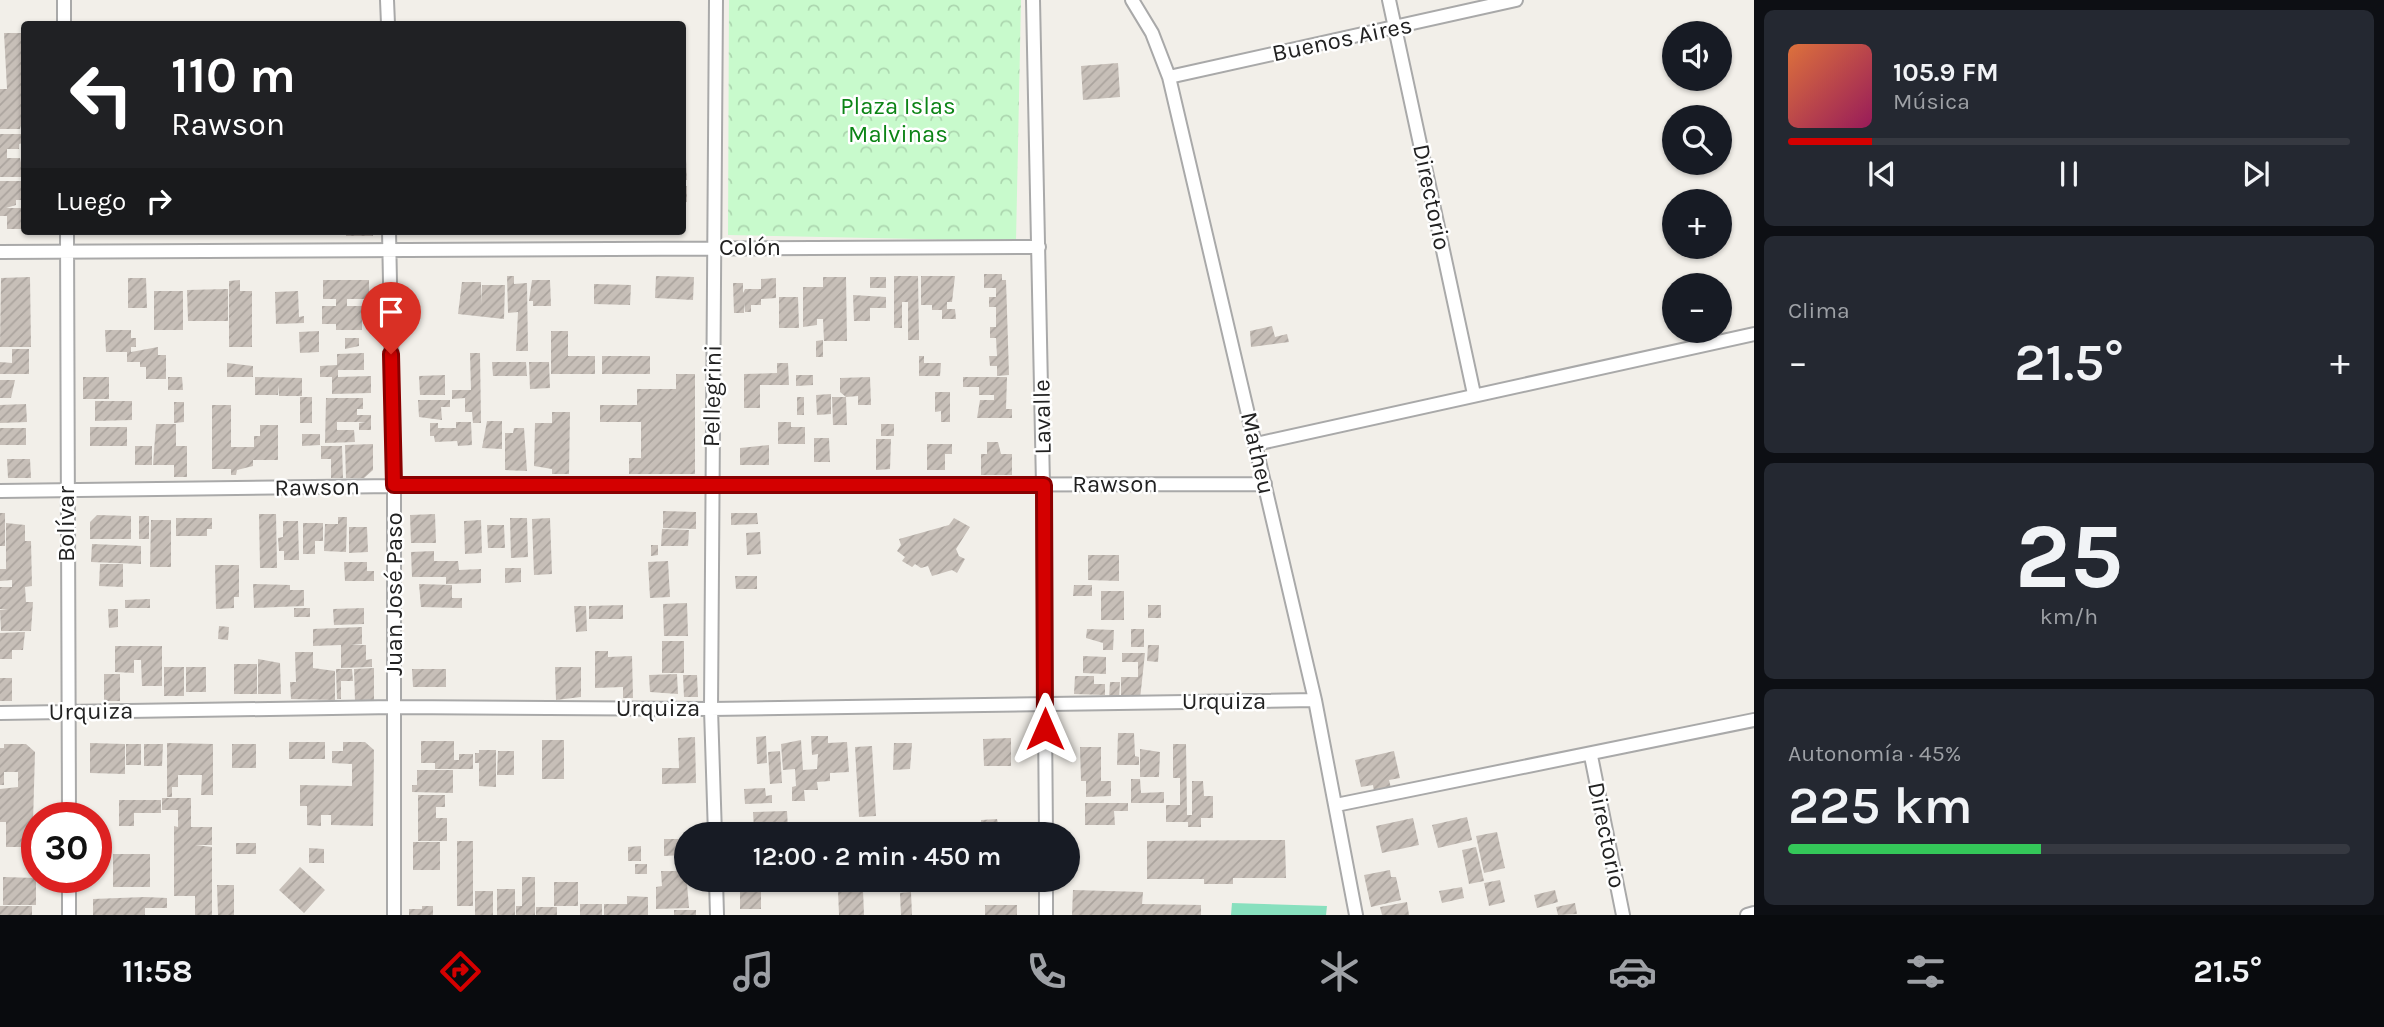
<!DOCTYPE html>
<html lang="es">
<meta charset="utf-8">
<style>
:root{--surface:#171b24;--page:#242831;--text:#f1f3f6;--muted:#9ea1a6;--line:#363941;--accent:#d40000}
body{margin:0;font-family:Karla,sans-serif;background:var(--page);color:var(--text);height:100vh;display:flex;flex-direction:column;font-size:26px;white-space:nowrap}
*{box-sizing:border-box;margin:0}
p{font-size:23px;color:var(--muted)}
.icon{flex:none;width:38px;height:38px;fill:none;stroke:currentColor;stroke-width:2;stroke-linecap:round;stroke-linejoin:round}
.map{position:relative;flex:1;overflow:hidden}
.panel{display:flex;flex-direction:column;gap:10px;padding:10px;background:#0d0f14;width:630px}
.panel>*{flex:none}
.banner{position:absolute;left:21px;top:21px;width:665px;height:214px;border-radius:7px;box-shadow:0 2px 5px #0004;background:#202124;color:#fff;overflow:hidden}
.tools{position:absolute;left:1662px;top:21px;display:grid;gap:14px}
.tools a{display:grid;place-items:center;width:70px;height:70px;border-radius:50%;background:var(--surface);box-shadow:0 2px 5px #0004;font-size:35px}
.speed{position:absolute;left:21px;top:802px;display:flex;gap:14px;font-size:35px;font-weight:700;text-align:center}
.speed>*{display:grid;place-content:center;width:91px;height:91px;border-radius:50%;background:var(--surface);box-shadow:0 2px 5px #0004;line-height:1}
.speed .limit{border:10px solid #d22;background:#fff;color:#111}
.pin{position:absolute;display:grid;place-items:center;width:60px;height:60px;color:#fff;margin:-72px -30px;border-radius:50% 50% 50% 0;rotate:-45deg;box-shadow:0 0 7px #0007}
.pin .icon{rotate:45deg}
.me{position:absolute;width:77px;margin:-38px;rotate:0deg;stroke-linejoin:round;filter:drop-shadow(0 0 5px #0008)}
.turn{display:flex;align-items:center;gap:24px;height:147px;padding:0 35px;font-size:32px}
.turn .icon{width:91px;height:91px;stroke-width:2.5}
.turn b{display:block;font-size:49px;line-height:60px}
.then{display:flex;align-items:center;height:66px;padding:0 35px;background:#0003;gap:14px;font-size:26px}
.big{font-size:52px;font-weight:600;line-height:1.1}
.panel .widget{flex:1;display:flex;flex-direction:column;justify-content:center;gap:10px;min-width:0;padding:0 24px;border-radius:10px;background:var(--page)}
.panel .dial{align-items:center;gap:0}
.dial b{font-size:91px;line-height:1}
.song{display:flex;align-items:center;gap:21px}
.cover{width:84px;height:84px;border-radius:10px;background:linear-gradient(135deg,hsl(20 70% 55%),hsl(330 70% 35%))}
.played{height:7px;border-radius:4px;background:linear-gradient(90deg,var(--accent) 15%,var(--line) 15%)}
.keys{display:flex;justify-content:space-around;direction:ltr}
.heat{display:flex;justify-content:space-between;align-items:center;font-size:38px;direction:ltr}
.charge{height:10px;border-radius:5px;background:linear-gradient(90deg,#34c759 45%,var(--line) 0)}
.trip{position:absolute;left:674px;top:822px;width:406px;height:70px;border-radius:35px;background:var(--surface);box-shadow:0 2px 5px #0004;font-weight:600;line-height:70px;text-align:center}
.tab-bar{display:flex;height:112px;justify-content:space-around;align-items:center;background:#090b0e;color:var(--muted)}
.tab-bar .icon{width:49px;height:49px}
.tab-bar .active{color:var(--accent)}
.tab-bar b{font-size:32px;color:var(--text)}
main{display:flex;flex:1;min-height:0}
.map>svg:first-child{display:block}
.park{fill:url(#park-crowns)}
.pitch{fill:#88e0be}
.building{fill:url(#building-hatch)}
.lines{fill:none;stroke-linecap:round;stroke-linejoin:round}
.street-casing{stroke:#a9a9a9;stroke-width:16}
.street{stroke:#fff;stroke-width:12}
.route-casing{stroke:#8a0000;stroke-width:18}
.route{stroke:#d40000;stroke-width:12}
.labels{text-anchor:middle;stroke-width:5;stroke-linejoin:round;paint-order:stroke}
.street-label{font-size:24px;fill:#222;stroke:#fff}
.park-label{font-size:24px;fill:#0c8416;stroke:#fff}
</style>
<main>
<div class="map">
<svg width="1754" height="915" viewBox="0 0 1754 915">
<defs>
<pattern id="park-crowns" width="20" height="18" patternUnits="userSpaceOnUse" patternTransform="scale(1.75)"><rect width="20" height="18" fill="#c8facc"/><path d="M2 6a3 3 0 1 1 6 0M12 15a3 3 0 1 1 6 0" fill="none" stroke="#acd6af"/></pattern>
<pattern id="building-hatch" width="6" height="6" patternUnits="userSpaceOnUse" patternTransform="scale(1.75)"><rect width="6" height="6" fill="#c7bfb8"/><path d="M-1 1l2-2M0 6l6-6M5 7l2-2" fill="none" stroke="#aba49e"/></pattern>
</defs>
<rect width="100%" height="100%" fill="#f2efe9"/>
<path class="park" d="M729,0H1021L1016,241L728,235Z"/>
<path class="pitch" d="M1232,903L1327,906L1326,915H1231Z"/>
<path class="building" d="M4,33H23L24,40V110L20,129H0V89H7Z
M1118,63L1120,97L1083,100L1081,66Z
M0,134H23V143L19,144V149H7V158H20L24,177H0Z
M682,159H686L687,180H682Z
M0,181H24V200H16V205L6,208H24V229H7V216H0Z
M682,186H687V202L682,203Z
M89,231H125V235H89Z
M132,231H157V234H132Z
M346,231H373V236H346Z
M984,274H1002V280H1006L1009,375L997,376V366H990L989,356H997L996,338H990V327H996V307H989V297H996V288H984Z
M507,276H514V284L527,283L528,351H516L518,312L508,313Z
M656,276L694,277L693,300L655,298Z
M894,276H918L919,340H908V302H902V328H894Z
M921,276H955L952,302H947V309H955L956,319H942V310H932V305H921Z
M30,277L31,347H0L1,278Z
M823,277H846L847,341H824L823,319H817V325L803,327V287H823Z
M870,277H886V288H870Z
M128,278H146L147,308H128Z
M776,278V298L761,299V305H751V312H745L744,303V313H734L733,283H743V293L745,289H761V279Z
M240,280V291H252V347H229V281Z
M323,280H369V299H347V306H362V330H336V324H322V306H336V299H323Z
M532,280H550L551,306H533V301H529Z
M462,282H481V304L482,285H505L504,319L458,314Z
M594,284L631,285L630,305L594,304Z
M228,289V321H188L187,290Z
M154,291H183V330H154Z
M298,291L299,317L304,316V323L276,324L275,292Z
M853,295L886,297V308H870V321H854Z
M779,297H798L799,328H779Z
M1272,326L1275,337L1287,334L1289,342L1251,347L1250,331Z
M105,330H131V338H136V347H131V352L158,347V355H166V379H146V367H140V362H127V352H106Z
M319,331V352L300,353L299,332Z
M551,331H568V356H595V374H551Z
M345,338H359V346L345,349Z
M823,340V357H816V341Z
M12,349H29V374H0V362L12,363Z
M364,353V370H338V377L371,376V393L332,394V377H320V366L337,365V354Z
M470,353H480L481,423H473L472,412H465V398L452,399V390H471Z
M602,356H650V374H602Z
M919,356H924V363H941L940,376H919Z
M492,362H526L527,376H493Z
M529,362H549L550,388L530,389Z
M227,363L253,366V377H227Z
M777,363H788L789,385H760V408H744V374L777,373Z
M676,374H695V474H629V458H641V422H600V405H637V389H676Z
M445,375V395H420L419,376Z
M796,375H813V385L796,386Z
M83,377H109V399H83Z
M168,377H182L183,390H168Z
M255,377L302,378V396H279V385L278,395H255Z
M870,377L871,405H858V396L846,397L840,392V378Z
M963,377H1007L1006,409H1012V418H977L980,400H994V395H979V387H963Z
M0,380H15L11,398H0Z
M935,392H950V422H941V411L935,412Z
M831,394V414L817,415L816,395Z
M300,397H312V423H300Z
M797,397H804V415H797Z
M832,397H846L847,425H833Z
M326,398H363V409H357V415H371V430H359V423L366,422H337V430H354L355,442L325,443Z
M418,400H450V407H441L442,420L419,417Z
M95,401H132V420L95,421Z
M174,402H184V422L174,423Z
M26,404L27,422L0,423V405Z
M212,405H231V447H254V436H260V425H278V460H253V466L237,470L236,475H231V469H212Z
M552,412H570L569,474H552V469L534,466L535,423H552Z
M487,421H502V449L482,448Z
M456,422H471L472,445L458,446L457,441L435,442L434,436H430V423H438V428H456Z
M778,422H791V427H805V444H778Z
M156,424H176V446H187V477H174V465H153Z
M881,424H894V436H881Z
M90,427H127V446H90Z
M0,428H26V445H0Z
M514,428H524L527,471L505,470V433H513Z
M302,434H320V445L302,446Z
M814,438H829L830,462H814Z
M876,439H891L890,469L876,470Z
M987,442H998L1001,454H1012V475H981V454H987Z
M373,444V470L364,478H346L345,445Z
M927,444H952V454H945V470H927Z
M769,445V465H740V448Z
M135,446H152V465H135Z
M321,446H342L343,478H331V459H321Z
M7,459H30L31,478H8Z
M663,511L696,512V529L663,528Z
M0,513H5V546H0Z
M731,513H757L758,524L731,525Z
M259,514H276L277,568H260Z
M435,514L436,543H411L410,515Z
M97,515L131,516V539H90V522Z
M139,516H149V539H139Z
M338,517H347L346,552L324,551L325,524H338Z
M176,518H212V529H207V536H176Z
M510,518H527L528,557L511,558Z
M550,518L552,574L534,575L532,519Z
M954,518L970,527L956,549L959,556L965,559L957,573L952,570L932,576L928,566L921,568L915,564L912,567L902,561L905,557L897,551L901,545L899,539L949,525Z
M151,520H171V567H150Z
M481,520L482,553L465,554L464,521Z
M283,521H298L299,560H284V551H279L278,538L283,537Z
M6,523L25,525V541H31L32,586L25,587L26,602H33L31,631H1L0,610L8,609H0V587H12V580L0,581V569H6Z
M303,523H323V541H315V554H303Z
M487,525H504L505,548H488Z
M349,527H367L368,552L349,553Z
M662,529L689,530L688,546H661Z
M760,532L761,554L747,555L746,533Z
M92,544L141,546V564L91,562Z
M651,545H658V555L651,556Z
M434,551V561H458L459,570L481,569V583L446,584V577H412L411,552Z
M1088,555H1119V581L1088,580Z
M668,561L670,597L650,598L648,562Z
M344,562H367V571H374V581H345Z
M100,564H123V587L99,586Z
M215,565H239V597H234V608L216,609Z
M505,568H521V582L505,583Z
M735,576H757V589H736Z
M253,584L290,585V590H304V606L254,608Z
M419,584L452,585V598H462V608L421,607Z
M1074,585H1092V596H1073Z
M1101,591H1124V620H1101Z
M150,599V608H125V600Z
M687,603L688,636H664L663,604Z
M623,605V619H589V606Z
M1148,605H1161V618H1148Z
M574,606H586L587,631L576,632Z
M294,608H310V617H294Z
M364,608V624L334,625L333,609Z
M108,609H118V627L109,628Z
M219,626L229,627L228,640L218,639Z
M362,627V644L350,645H366V660L372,659V667L341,668V645L313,646V629Z
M1087,629L1114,630L1113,650H1103V643L1086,638Z
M1131,629H1144V647H1131Z
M25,632L23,650H12V659H0V633Z
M662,641H684V673H662Z
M1148,645H1159L1158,662L1147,661Z
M115,646H162V686H142L141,660H134V673L115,672Z
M595,651H608V657L632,656L633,698H623V687L595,688Z
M295,652H313V668L335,671V700L291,699L290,682H296Z
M1122,653H1145L1140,699H1121V677H1138V662H1122Z
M1083,656L1106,657V674L1083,673Z
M258,659L280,663L281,694H258Z
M234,664H257V694H234Z
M164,667H184V696H164Z
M186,667H206V692H186Z
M555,667H581V697L556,700Z
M374,668V701H355L354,669Z
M336,669H352L353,681H341V699H337Z
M412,669H446V687H413Z
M104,674H120V701H104Z
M677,674L678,694L650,692L649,675Z
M683,675H697L698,697H684Z
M1075,676H1094V684H1105V695L1074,694Z
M0,678H12V701H0Z
M1110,682H1120L1119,699H1109Z
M1118,733H1134L1135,756L1139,757V765H1117Z
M766,736L767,763L757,764L756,737Z
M811,736H828V743L847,742L849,772L830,773V781L817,782L818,790H804L805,801H792V787L796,786L795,769L783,770L781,744L801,740L803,770L817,769L818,754L812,755Z
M695,737L696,783L662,784V768H679L678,738Z
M1011,738V766H984L983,739Z
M542,740H564V779H542Z
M421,741H454V760H459V754H473V769H435V763H421Z
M289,742H325V759H289Z
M343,742H365L374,750L373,826L331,825V815H321V826L307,825V806H300V785L352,786V764L332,763V751H343Z
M90,743L125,744V774L90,773Z
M167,743L213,744V795H201L202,775H178V787H172V797H167Z
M894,743H912L910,769L893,770Z
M4,744H26L35,752L33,823H37V847H6V822H0V789L18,787V772H4V785H0V748H4Z
M126,744H141V765H126Z
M144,744H163L162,766H144Z
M232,744H256V768H232Z
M1173,744H1186L1187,815H1192V781H1203L1204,796H1213V818H1201V827H1188V822H1166V805H1180V778H1173Z
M872,746L876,816L859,817L855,747Z
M1080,747H1101V781H1111V796L1086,797V781H1081Z
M1140,749L1160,752L1159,777H1140Z
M479,750H496V787L479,786V763H475V753H479Z
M498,751H514V775H497Z
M780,751L782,783L770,784L768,752Z
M1394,751L1400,778L1389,780L1391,788L1374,792L1373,785L1361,787L1355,760Z
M417,770H453V793L412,792V785H417Z
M1131,779H1140L1141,793L1164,792V803H1131Z
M765,788L766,796L772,795V803L745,804L744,789Z
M418,795H445V807H436V818H447V841H418Z
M162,798H191V827H212V845H195L212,847V915H195V896H174V826L178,827V810H162Z
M119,800H161V813H134V826H119Z
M1085,803H1128V811H1114L1115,825H1085Z
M787,811L788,829L754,830L753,812Z
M1467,817L1472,840L1438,848L1432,825Z
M1413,818L1419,845L1382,853L1376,826Z
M997,819L1001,835H981V820Z
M1497,832L1505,868L1484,873L1476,836Z
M664,839H686L684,855L664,856Z
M1285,840L1286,878H1233V884H1204V879H1147V841Z
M457,841H473V906H457Z
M413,842H440V870H413Z
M236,843H256V854H236Z
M641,846V861H628V847Z
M1476,847L1484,881L1469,884L1462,850Z
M309,848L324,849V863H309Z
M113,854H150V887H113Z
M635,864H647V874H635Z
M300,867L325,890L304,913L279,890Z
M1390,870L1391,877H1396L1401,900L1371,907L1364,875Z
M661,871H686L689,908L656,909V887L662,886Z
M3,877L36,878V905H3Z
M522,877H535V915H516V906H522Z
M809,880H833V884L809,885Z
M835,880H860V883H840V889H835Z
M1500,880L1505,902L1489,906L1484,883Z
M554,882H578V906H554Z
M740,882H761V909H740Z
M217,885H234V915H218Z
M1462,887L1464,898L1442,903L1439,891Z
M497,889H515V915H497Z
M838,890H863L864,915H839Z
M1073,890L1143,892L1142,904L1201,905V915H1072Z
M1555,890L1558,902L1537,908L1534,895Z
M475,891H493V915H475Z
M911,892L912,915H901L900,893Z
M627,896L648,897V915H604V904H627Z
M145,897L167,898V908H145V915H93V899Z
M1407,902L1409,915H1382L1380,907Z
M1575,903L1577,914L1558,915L1556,907Z
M580,904H602V915H580Z
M985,905H1017V915H985Z
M0,906H32V915H0Z
M422,906H433V915H409V909H422Z
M536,907H557V915H536Z
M674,910H696V915H674Z"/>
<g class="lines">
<g class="street-casing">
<path id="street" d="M64,0V24
M387,0L388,24
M1033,0L1043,485L1046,835
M1132,0L1152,33L1169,77L1315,700L1356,915
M1389,0L1474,394
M1169,77L1516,0
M67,231L69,817
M389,231L394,486V915
M0,252L1039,247
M1256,444L1754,334
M0,491L394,486L1265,484
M0,713L394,707L711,709L1315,700
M1591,756L1623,915
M1336,805L1754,720
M715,835L711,709L716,0
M69,877V915
M716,880L717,915
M1046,880V915
M1747,915L1754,913"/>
</g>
<use href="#street" class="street"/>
</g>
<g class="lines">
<g class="route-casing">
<path id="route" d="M391,354L394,485H1044L1045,729"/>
</g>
<use href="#route" class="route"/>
</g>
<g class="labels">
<g class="street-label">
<text transform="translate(1342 39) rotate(-12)" y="8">Buenos Aires</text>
<text transform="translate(1432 197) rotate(78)" y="8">Directorio</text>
<text x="750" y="255">Colón</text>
<text transform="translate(712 396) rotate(-89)" y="8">Pellegrini</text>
<text transform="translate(1042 417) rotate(-91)" y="8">Lavalle</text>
<text transform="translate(1258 453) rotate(77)" y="8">Matheu</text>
<text x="1115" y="492">Rawson</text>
<text transform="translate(317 487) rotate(-1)" y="8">Rawson</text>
<text transform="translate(66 524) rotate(-90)" y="8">Bolívar</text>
<text transform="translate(394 594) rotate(-90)" y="8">Juan José Paso</text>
<text x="1224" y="709">Urquiza</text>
<text x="658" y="716">Urquiza</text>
<text transform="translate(91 711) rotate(-1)" y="8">Urquiza</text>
<text transform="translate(1607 835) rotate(78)" y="8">Directorio</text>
</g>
<g class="park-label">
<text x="898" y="114">Plaza Islas<tspan x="898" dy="28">Malvinas</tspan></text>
</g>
</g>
</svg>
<div class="tools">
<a><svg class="icon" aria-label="sound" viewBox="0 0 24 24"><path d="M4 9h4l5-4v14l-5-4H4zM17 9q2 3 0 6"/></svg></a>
<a><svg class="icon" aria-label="search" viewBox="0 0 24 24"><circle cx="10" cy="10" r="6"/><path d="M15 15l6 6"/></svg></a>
<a>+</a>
<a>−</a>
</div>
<div class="speed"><div class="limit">30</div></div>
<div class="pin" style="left:391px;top:354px;background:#d93025"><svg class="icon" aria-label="arrive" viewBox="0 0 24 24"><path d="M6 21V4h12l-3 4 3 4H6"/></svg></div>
<svg class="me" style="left:1045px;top:729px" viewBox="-20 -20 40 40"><path d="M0-17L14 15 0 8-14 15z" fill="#d40000" stroke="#fff" stroke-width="4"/></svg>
<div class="trip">12:00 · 2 min · 450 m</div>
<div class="banner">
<div class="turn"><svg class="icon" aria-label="left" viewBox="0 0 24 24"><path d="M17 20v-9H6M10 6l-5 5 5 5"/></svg><div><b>110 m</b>Rawson</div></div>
<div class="then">Luego<svg class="icon" aria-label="right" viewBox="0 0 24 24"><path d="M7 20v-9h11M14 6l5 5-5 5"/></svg></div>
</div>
</div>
<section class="panel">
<div class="widget">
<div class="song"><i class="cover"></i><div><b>105.9 FM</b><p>Música</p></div></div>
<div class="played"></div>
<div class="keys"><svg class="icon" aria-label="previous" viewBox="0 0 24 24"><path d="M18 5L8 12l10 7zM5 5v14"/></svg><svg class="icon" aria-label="pause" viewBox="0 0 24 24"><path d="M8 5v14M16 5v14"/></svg><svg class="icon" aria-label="next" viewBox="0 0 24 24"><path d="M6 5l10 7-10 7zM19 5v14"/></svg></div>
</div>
<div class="widget"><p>Clima</p>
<div class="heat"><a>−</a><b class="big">21.5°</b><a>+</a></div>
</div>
<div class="widget dial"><b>25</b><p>km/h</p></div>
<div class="widget"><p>Autonomía · 45%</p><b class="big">225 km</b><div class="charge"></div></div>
</section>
</main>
<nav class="tab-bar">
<b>11:58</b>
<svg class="icon active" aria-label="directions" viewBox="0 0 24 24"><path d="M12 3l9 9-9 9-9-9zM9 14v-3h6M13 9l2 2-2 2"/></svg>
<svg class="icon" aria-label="music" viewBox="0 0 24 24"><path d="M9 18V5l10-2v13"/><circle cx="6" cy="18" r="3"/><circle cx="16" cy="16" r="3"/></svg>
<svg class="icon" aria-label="phone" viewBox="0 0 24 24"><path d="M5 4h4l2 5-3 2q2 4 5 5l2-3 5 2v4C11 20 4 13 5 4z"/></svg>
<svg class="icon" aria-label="climate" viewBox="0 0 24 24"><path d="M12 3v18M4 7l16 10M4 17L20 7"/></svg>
<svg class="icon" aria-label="car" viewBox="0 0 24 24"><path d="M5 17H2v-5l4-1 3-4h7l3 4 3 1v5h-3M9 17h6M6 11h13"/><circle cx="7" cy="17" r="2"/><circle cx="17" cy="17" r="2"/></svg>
<svg class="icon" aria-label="filters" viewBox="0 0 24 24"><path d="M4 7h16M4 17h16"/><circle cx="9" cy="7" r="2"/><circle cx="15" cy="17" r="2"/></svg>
<b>21.5°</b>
</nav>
